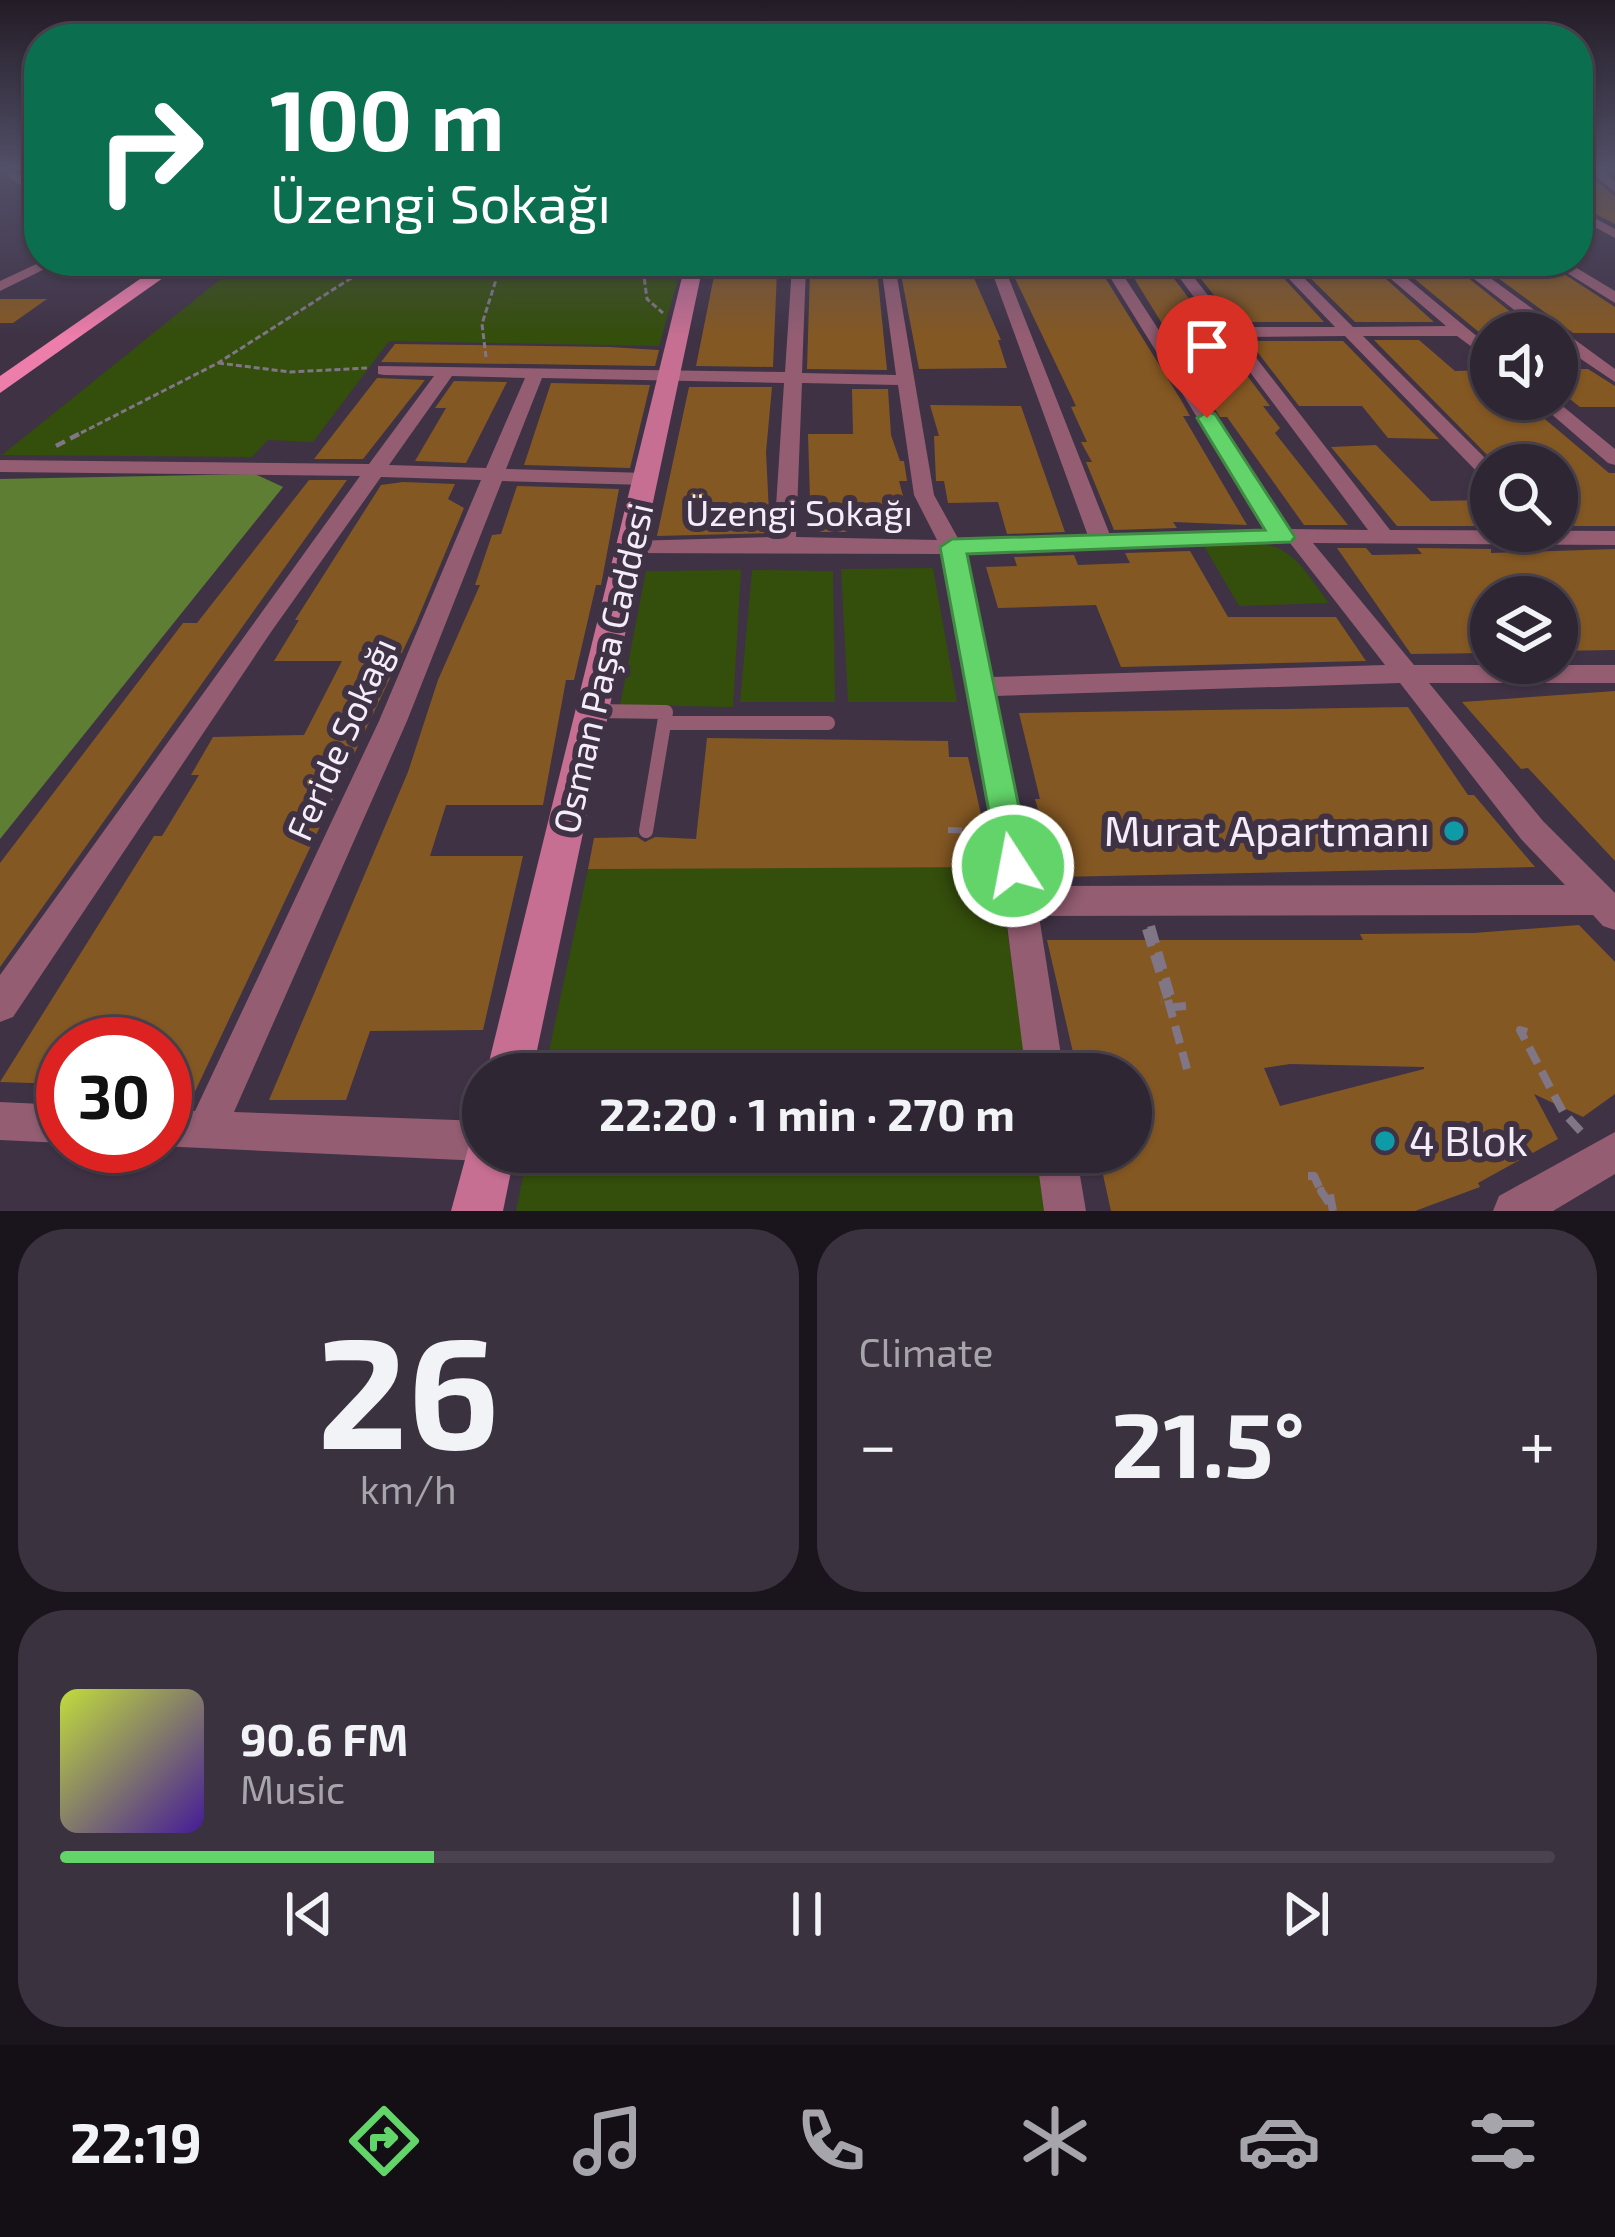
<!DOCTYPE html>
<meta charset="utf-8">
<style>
:root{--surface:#2f2634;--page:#3b3240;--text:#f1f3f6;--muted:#a7a5ac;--line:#4a434f;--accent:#62d469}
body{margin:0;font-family:"Exo 2",sans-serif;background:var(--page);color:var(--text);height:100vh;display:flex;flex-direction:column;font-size:45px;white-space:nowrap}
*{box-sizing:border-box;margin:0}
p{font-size:39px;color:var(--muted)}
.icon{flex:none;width:66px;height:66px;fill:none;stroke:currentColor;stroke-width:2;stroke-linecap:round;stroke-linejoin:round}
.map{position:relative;height:1211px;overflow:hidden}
.details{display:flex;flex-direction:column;gap:18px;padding:18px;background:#1a151d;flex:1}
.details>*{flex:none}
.hud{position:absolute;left:24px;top:24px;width:1569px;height:252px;border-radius:48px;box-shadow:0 3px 9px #0004,0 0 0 3px var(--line);background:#0b6e4f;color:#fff;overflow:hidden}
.fabs{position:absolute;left:1470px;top:312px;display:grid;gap:24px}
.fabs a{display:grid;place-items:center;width:108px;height:108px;border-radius:50%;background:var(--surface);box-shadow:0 3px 9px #0004,0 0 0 3px var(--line);font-size:60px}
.speed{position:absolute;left:36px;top:1017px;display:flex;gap:24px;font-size:60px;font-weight:700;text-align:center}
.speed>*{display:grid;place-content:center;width:156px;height:156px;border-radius:50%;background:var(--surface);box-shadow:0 3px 9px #0004,0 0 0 3px var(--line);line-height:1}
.speed .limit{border:18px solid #d22;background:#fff;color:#111}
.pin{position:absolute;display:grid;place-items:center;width:102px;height:102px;color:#fff;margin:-123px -51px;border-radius:50% 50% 50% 0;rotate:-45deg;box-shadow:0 0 12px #0007}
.pin .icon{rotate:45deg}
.me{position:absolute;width:132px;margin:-66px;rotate:349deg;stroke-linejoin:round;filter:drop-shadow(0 0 9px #0008)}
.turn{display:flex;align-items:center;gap:42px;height:252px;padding:0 48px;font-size:54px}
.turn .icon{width:156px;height:156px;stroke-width:2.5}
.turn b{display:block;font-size:84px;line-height:102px}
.big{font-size:90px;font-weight:700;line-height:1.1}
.details .widget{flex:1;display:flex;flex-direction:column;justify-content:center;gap:18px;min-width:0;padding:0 42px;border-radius:48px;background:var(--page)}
.details .dial{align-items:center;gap:0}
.dial b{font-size:156px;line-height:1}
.song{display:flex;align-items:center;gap:36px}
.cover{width:144px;height:144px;border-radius:18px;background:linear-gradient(135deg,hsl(70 70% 55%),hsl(260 70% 35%))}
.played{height:12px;border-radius:6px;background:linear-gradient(90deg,var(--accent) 25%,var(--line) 25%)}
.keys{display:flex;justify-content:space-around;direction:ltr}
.heat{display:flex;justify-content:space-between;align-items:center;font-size:66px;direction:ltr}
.details .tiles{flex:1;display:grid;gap:18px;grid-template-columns:1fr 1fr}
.widget:last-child{grid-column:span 2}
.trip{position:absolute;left:462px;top:1053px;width:690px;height:120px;border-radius:60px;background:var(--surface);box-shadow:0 3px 9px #0004,0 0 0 3px var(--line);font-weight:700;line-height:120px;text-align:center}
.dock{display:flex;height:192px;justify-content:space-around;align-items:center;background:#130f15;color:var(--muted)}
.dock .icon{width:84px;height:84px}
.dock .selected{color:var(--accent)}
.dock b{font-size:54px;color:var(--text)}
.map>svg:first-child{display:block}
.green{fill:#344e0b}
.forest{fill:#5e7f33}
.building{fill:#845823;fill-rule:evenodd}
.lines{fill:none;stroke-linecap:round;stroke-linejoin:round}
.path-far3{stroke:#817686;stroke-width:3;stroke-dasharray:6 3;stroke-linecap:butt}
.path-far2{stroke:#817686;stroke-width:4.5;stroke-dasharray:10 6;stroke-linecap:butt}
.path-far1{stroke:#817686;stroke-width:6;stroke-dasharray:14 8;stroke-linecap:butt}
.path{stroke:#817686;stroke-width:8;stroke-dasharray:18 9;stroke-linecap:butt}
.service{stroke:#945d72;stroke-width:14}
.minor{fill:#945d72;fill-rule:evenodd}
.secondary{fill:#c66f92;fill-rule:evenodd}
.primary{fill:#ed7daa;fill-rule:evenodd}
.route{fill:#62d469;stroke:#408a44;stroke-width:3}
.culture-dot{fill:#0f9aa8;stroke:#3f3245;stroke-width:4.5}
.labels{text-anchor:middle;stroke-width:12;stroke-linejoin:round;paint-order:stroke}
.street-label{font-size:36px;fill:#f4ecf8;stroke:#3f3245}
.near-poi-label{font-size:42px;fill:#f4ecf8;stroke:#3f3245;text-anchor:end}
</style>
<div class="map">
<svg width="1615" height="1211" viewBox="0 0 1615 1211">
<rect width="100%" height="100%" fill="#3f3245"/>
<path class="green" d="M243,261H683L659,346L389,341L313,442L268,440L252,457L2,455Z
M1261,544C1295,547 1309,578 1329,603L1239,606L1204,546Z
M933,568L957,702H848L841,569Z
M741,570L733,707L620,705L646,571Z
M752,570L833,571L835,702H740Z
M671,866L997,867L1030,1074H544L588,869Z
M528,1152H1043L1052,1211H516Z"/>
<path class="forest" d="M255,474L283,487L0,839V479Z"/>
<path class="building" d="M1578,167L1615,196V224L1578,205Z
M1187,261H1268L1324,322H1235Z
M1293,261H1366L1434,322H1355Z
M1393,261H1447L1537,333H1480Z
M1475,261H1544L1615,307V333H1573Z
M1127,267L1166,268L1270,406H1263L1280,428L1275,433L1348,525H1304L1227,417H1220Z
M1010,268L1101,271L1181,400L1190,416H1183L1247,525L1173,522L1177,528L1114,530L1086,462H1092L1081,442H1087L1071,407L1076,406Z
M900,269H970L1001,340H998L1007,368L919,369Z
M810,270H877L887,370L807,369Z
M715,271H777L773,367L696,366Z
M0,299H47L13,323H0Z
M1374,340H1419L1455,371L1491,370V399H1521L1609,473H1615V526H1561L1557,522V465H1497Z
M1249,341H1343L1439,439L1388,438L1362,406H1299Z
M395,344L609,347L659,350L655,366L381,362Z
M1557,369H1588L1615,386V407H1580L1557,389Z
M377,378L425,380L363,459H314Z
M454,381L507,382L466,463L415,461L446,408H435Z
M551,383L650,385L630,468L524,465Z
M689,387H772L766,452L770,533L657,536Z
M852,389H888L891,435L900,461H904L907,481H899L908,515L849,518L850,532H811L808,434H853Z
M930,405L1021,406L1065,532L1007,534L998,502L948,503L944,481H936L934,436H939Z
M1376,445L1431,501L1491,500V526H1397L1331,447Z
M309,480H347L0,967V863L183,623H197Z
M403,482L455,484L448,499L464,508L416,623L191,1100L165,1099V1044H63V1084L0,1082L154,836H162L199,775H191L213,737L304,735L342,661H274L299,620H295L381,485Z
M517,486L619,489L601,585H596L574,680H566L543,805H446L430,856H523L483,1030L370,1031L346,1100H269L408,772L438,680L480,585H475L492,535L501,534Z
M1337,548H1366L1372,555L1422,554L1417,548L1491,549V553L1615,549V650L1557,651V592L1487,593L1491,598V653L1411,654Z
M1190,551L1228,617H1336L1366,661L1121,667L1096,605L998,608L986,567L1017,566L1014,557L1074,555L1078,565L1130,563L1125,553Z
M1615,691V861L1528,768L1521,769L1462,702Z
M1408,707L1468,795H1474L1535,867L1057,877L1035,799H1040L1019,713Z
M707,738L948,741L949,757H968L993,867L588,869L594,838L637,837L645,842L655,837L696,839Z
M1579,925L1615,962V1094L1583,1117L1534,1094L1558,1139L1478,1183L1480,1187L1415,1211H1111L1098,1152H1131V1074H1078L1047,940H1363L1360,934L1474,933ZM1290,1064L1424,1067V1069L1280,1106L1264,1068Z"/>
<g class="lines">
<path class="path-far3" d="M642,261L647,299L663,313
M1490,330H1521
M486,357L482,324L502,261
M218,363L290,372L367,368
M73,437L218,363L378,261"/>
<path class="path-far2" d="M56,446L79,434"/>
<path class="path-far1" d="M948,830L978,831"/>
<path class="path" d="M1151,926L1174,1007L1186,1006
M1146,929L1168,1000H1161
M1168,1000L1187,1069
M1527,1032L1520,1030L1563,1112L1585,1136
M1308,1176H1314L1321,1191
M1329,1203L1321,1191L1329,1190L1333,1211"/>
<path class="service" d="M595,711L666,712L646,831
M664,723H828"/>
<path class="minor" d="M8,167H20L16,172L39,188V198L6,175Z
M1585,167H1598L1615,182V192Z
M1578,209L1615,229V238L1578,218Z
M43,261H61L0,291V281Z
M941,261L934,265H895L934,495L959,540L1088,536L988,261H1002L1110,535L1267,530L1100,261H1114L1288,529L1368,530L1167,261H1181L1233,327H1335L1272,261H1287L1353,327L1446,326L1370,261H1386L1491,348V361L1457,336H1363L1492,465L1491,481L1484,479L1345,336L1240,337L1390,530L1615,531V545L1313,543L1414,665H1615V683H1429L1543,821L1615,893V930L1603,926L1593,915L1039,916L1064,1074H1026L1004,901L942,554L622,553L619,548L622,543L630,541L774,537L784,383L542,378L506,469L646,473L656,479L646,485L502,481L407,721L234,1112L483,1121V1152H498L497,1155L483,1161L159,1146H165V1110L195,1111L379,721L481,480L381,477L271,632L13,1017L0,1022V975L360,476L0,472V460L369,464L434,376L384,375L378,374V366L785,372L792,266H694L688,261ZM881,265L896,375L802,373L806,266ZM452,376L525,378L486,468L389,465ZM802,383L898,385L914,495L937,540L796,537ZM1280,543H1290L1385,665L991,677L965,554ZM1400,683L1521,839L1565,885L1033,886L995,696Z
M1451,261H1467L1615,369V382L1557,343V333H1544Z
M1548,261H1565L1615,291V303Z
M1534,399H1554L1615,449V465L1608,463Z
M0,1102L63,1105V1143L0,1140Z
M1615,1132V1174L1553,1211H1493L1499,1196Z
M1036,1152H1076L1086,1211H1044Z"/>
<path class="secondary" d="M686,261H704L532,1074H486Z
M483,1130V1152H515L503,1211H451L472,1134Z"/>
<path class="primary" d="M166,261H187L0,393V376Z"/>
</g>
<linearGradient id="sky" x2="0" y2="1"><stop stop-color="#231c26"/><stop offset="0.5" stop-color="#524f68"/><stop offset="1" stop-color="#524f68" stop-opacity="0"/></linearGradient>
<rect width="1615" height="337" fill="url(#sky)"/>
<path class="route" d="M1207,412L1215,414L1295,537L1291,542L967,554L1031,866L1026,877L1013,881L1001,877L940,547L952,539L1265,530L1197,418Z"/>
<g class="culture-dot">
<circle cx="1454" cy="831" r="12"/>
<circle cx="1385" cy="1141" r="12"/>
</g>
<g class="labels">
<g class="street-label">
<text x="799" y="526">Üzengi Sokağı</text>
<text transform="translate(603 668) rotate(-77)" y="13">Osman Paşa Caddesi</text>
<text transform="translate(341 739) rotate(-66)" y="13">Feride Sokağı</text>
</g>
<g class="near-poi-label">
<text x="1430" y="846">Murat Apartmanı</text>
<text x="1409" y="1156" text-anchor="start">4 Blok</text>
</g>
</g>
</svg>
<div class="fabs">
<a><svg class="icon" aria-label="sound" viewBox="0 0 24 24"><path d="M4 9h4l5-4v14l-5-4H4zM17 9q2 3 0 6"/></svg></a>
<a><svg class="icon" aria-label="search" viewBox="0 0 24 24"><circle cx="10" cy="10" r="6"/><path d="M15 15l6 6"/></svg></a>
<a><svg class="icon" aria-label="layers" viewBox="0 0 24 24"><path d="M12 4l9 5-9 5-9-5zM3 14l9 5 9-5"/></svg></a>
</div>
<div class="speed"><div class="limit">30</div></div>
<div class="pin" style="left:1207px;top:418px;background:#d93025"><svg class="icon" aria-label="arrive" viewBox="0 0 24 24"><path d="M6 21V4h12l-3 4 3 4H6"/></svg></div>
<svg class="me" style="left:1013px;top:866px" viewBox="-20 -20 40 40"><circle r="17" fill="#62d469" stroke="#fff" stroke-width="3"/><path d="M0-11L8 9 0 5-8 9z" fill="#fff"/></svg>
<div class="trip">22:20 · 1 min · 270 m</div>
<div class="hud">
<div class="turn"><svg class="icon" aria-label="right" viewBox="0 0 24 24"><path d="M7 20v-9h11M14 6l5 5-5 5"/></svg><div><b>100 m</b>Üzengi Sokağı</div></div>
</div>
</div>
<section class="details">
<div class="tiles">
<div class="widget dial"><b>26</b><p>km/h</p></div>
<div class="widget"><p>Climate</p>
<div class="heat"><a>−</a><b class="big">21.5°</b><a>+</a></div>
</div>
<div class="widget">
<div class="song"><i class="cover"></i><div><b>90.6 FM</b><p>Music</p></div></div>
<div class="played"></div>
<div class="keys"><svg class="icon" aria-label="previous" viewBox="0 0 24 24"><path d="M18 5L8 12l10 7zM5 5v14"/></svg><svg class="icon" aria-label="pause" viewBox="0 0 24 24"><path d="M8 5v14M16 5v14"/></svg><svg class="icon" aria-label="next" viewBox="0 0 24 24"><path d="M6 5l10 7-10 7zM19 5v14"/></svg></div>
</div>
</div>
</section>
<nav class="dock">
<b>22:19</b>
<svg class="icon selected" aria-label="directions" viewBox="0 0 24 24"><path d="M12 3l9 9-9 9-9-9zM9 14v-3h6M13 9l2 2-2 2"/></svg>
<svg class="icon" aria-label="music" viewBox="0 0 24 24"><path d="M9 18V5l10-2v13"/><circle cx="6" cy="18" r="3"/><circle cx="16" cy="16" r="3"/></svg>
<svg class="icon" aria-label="phone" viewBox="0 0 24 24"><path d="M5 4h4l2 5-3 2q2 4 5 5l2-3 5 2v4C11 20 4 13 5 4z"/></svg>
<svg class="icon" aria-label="climate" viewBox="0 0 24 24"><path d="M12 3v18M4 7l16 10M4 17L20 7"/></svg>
<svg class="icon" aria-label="car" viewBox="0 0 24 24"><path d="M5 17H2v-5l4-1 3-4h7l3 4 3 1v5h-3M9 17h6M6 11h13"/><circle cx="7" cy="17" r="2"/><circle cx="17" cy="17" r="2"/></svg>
<svg class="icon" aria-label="filters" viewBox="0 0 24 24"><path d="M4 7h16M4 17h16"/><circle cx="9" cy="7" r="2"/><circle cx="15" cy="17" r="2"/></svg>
</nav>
